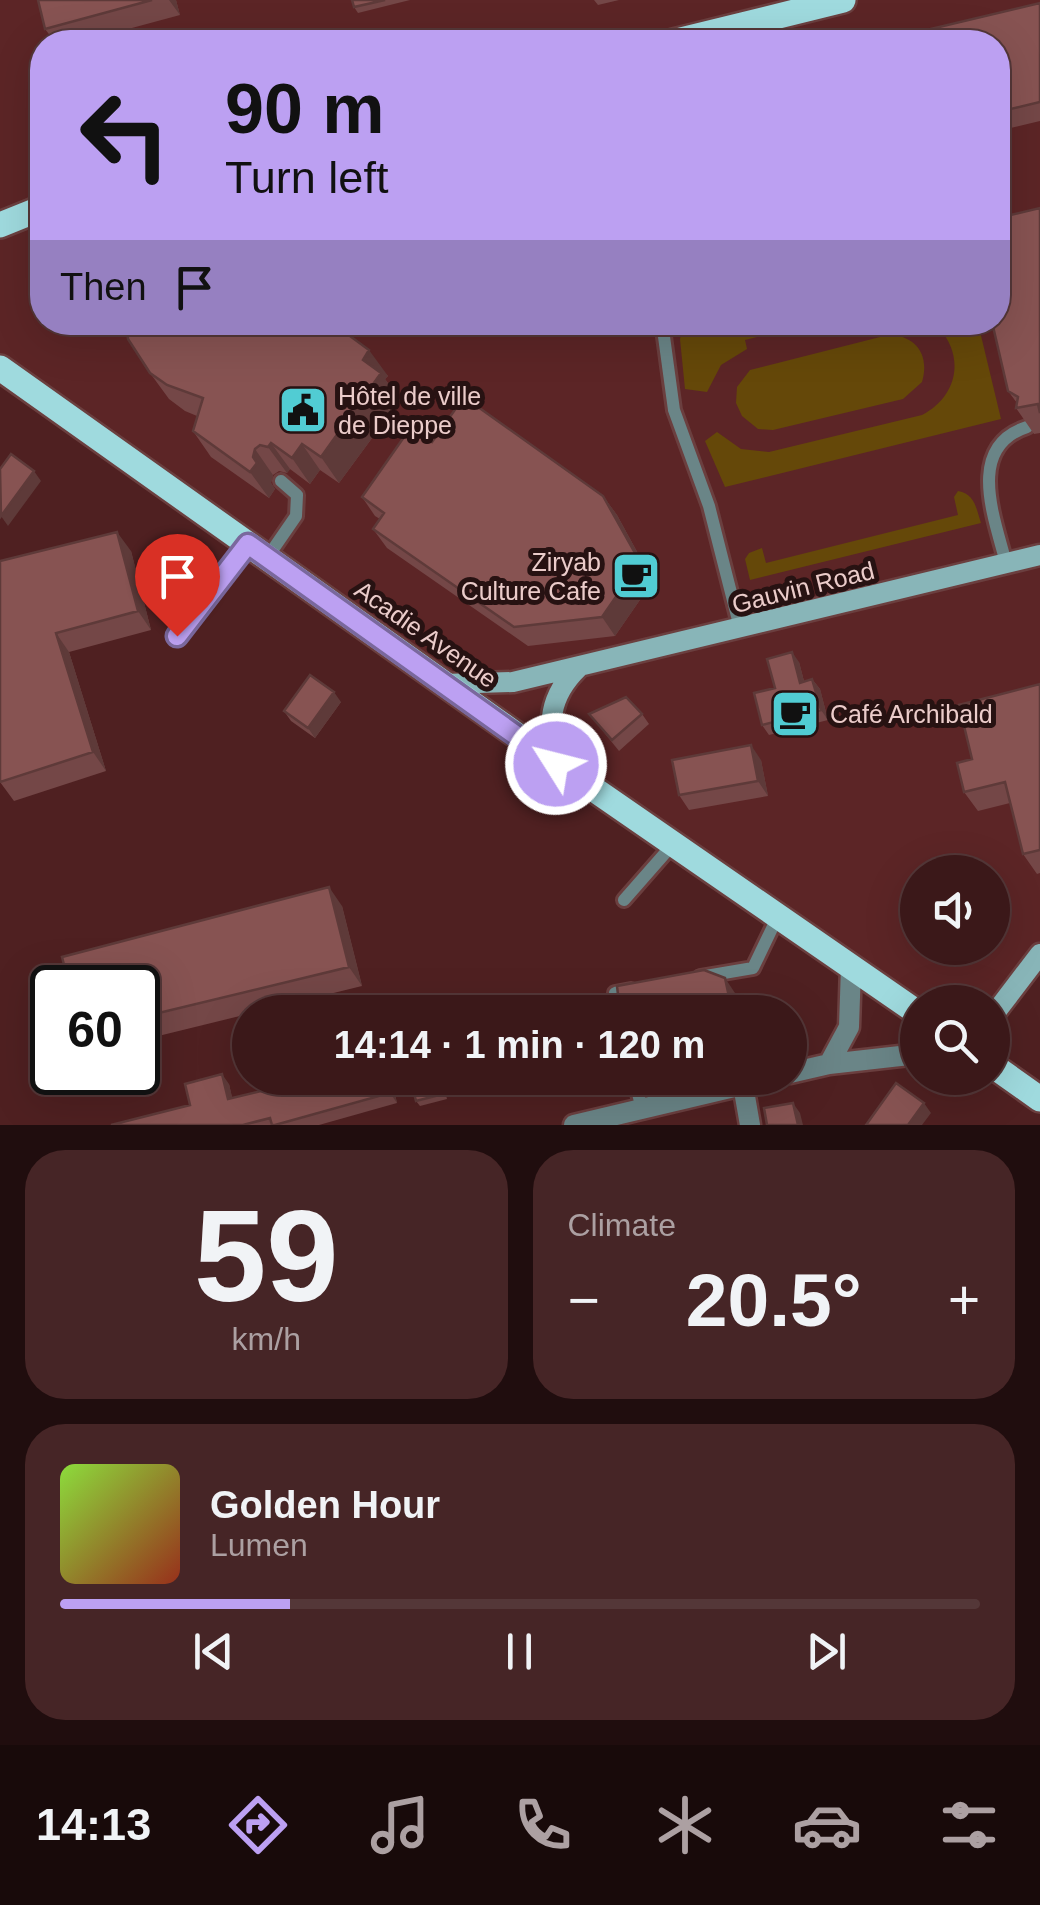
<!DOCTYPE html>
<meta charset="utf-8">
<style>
:root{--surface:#3b1819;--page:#462526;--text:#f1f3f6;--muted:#aca0a2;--line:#543738;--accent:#bca0f2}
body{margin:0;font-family:Arial,sans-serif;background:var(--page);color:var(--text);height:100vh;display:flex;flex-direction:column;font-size:38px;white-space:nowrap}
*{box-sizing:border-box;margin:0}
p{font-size:32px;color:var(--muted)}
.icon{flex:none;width:55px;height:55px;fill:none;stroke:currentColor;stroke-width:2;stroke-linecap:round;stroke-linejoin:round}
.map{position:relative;height:1125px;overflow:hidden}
.side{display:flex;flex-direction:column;gap:25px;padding:25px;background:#200d0e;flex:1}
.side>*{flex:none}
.guide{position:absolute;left:30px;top:30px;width:980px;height:305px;border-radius:40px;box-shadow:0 10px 40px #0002,0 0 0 2px var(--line);background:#bca0f2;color:#111;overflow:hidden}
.buttons{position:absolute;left:900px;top:855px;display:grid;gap:20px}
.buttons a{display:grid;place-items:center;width:110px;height:110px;border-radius:50%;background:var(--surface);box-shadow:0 10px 40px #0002,0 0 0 2px var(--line);font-size:50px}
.speed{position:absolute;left:30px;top:965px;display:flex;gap:20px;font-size:50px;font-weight:700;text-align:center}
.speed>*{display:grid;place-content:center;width:130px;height:130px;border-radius:50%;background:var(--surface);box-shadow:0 10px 40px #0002,0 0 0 2px var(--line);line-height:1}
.speed .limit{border:5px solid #111;border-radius:15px;background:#fff;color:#111}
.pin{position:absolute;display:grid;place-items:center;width:85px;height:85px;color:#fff;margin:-102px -42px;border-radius:50% 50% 50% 0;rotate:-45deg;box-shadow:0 0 10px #0007}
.pin .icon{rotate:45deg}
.me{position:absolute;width:110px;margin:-55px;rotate:306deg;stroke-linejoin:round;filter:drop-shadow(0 0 8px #0008)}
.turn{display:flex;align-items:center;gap:35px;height:210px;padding:0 30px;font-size:45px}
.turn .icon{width:130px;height:130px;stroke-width:2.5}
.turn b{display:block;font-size:70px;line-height:85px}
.then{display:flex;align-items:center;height:95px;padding:0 30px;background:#0003;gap:20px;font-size:38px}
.big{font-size:75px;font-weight:700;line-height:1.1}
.side .tile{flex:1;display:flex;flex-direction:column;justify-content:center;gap:15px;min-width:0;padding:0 35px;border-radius:40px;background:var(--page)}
.side .dial{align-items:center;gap:0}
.dial b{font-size:130px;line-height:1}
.song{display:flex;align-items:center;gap:30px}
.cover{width:120px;height:120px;border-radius:15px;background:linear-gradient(135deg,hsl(90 70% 55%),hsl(10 70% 35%))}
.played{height:10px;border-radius:5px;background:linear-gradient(90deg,var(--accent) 25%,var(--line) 25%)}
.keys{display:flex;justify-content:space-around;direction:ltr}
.heat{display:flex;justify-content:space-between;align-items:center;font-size:55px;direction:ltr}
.side .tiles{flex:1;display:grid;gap:25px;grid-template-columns:1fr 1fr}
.tile:last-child{grid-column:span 2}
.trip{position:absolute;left:232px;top:995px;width:575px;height:100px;border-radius:50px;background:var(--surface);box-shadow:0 10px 40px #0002,0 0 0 2px var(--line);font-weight:700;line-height:100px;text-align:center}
.dock{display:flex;height:160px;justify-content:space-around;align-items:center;background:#180a0a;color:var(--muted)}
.dock .icon{width:70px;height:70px}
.dock .selected{color:var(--accent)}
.dock b{font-size:45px;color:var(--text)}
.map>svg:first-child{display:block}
.built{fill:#5c2526;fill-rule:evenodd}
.green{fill:#654809}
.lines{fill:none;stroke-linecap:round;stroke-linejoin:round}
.lane-casing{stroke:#6b3f3f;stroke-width:18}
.street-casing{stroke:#6b3f3f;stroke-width:25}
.secondary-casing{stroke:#6b3f3f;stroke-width:25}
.primary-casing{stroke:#6b3f3f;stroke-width:30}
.lane{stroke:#6a8587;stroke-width:12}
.street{stroke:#6a8587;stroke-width:20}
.secondary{stroke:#88b5b8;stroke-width:20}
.primary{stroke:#9fdade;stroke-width:25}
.wall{fill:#744747}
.shaded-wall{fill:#5e3a39}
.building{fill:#875352;stroke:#5e3a39;stroke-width:2.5}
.route-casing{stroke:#7a689d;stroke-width:25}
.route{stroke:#bca0f2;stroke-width:18}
.labels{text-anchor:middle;stroke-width:10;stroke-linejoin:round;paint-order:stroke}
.poi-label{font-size:25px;fill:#ebccca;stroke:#271212;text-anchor:start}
.street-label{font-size:25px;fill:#ebccca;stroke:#271212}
</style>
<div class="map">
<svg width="1040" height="1125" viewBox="0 0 1040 1125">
<rect width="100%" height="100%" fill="#4f2021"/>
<path class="built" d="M0,0H1040V954L992,1002H918L0,368ZM42,42H998V322H42ZM918,872H992V948H918Z"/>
<path class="green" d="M684,323V322L814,323L745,340L747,349L721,365L707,392L685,389L680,339Z
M941,323H978L1001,419L725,487L705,441L717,432L741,449L769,452L922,415C957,397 966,357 938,327Z
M888,335C916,335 930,355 922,382L903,399L773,430L758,429L742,416L736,403L737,387L750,370Z
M958,491C975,494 976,508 981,523L750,580L745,559L749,553L762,548L766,563L958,515L954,497Z"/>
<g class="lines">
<g class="lane-casing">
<path id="lane" d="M662,322L674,410L709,506L740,628
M267,558L296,516L297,495L281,481
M1006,563C995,519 965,447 1027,427
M177,635L248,544
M624,900L674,843
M700,977L753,968L778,916
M619,1012L615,993L631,990
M634,1078L642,1109"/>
</g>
<g class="street-casing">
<path id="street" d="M829,1064L849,1027L851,967
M790,1073L829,1064L918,1054
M743,1085L750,1125
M574,1125L772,1078"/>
</g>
<g class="secondary-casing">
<path id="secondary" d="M444,684L513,682L1040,555
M556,763C547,725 549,696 578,668
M992,1017L1040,954"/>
</g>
<g class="primary-casing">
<path id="primary" d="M673,42L843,0
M0,225L42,208
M0,368L556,763L918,1013
M992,1065L1040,1099"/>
</g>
<use href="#lane" class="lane"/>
<use href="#street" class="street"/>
<use href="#secondary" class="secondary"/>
<use href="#primary" class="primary"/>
</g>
<path class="wall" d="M38,0H176L180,15L80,42H55L45,29Z
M352,0H410L358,13L354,7Z
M594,0H619L598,5Z
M1040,3V121L998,131V42Z
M1040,208V433L1034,434L1016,408L1017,403L1008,391Z
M126,322H338L344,332L388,376L385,379L400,400L339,483L320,470L310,484L290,469L287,473L279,471L273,475L271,483L275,489L269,498L211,457L193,431L197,416L185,411L169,399L150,373Z
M432,442L603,496L617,515L653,581L615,636L528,646L387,548L373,529L380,519L375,516L362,497Z
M131,551L151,630L69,652L106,771L14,801L0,782V561Z
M799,662L804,681L812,679L820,689L828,720L769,735L762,725L775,688Z
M1040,684V873L1037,874L1023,854L1010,803L978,811L964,792L972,759Z
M341,702L315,738L291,721L284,711Z
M589,714H642L649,724L619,751Z
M761,760L768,796L689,810L679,795Z
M342,906L362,986L138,1041V988Z
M315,1078H391L397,1103L319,1125H111L190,1105L229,1084L232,1098Z
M410,1078H442L447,1099L420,1106L416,1101Z"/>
<path class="shaded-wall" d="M169,0H176L180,15Z
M369,350L388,376L385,379L400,400L339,483L321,457L363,360Z
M271,443L290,469L287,473L268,447Z
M302,444L320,470L310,484L292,458Z
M255,449L273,475L271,483L275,489L269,498L250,472Z
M34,471L41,481L8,526L1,516Z
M603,496L617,515L653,581L615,636L602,617Z
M117,532L131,551L151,630L138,611Z
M56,633L69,652L106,771L93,752Z
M792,652L799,662L807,693L800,683Z
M812,679L820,689L828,720L821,710Z
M334,692L341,702L315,738L308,728Z
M751,745L761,760L768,796L758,781Z
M329,887L342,906L362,986L349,967Z
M725,978L735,993L739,1012H733L732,1011Z
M222,1074L229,1084L235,1109L228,1099Z
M386,1078H391L397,1103L390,1093Z
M793,1103L800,1113L803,1125H798Z
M924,1103L931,1113L922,1125H908Z"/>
<path class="building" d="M38,0H152L45,29Z
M352,0H385L354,7Z
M1040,3V102L998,112V42H876Z
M1040,208V413L1038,404L1016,408L1018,397L1008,391L992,322H998V218Z
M126,322H331L369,350L363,360L381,373L321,457L302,444L292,458L271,443L268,447L260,445L255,449L253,457L257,463L250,472L193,431L203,398L167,385L150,373L128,339Z
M464,397L603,496L640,562L602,617L514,627L373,529L384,513L362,497L411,427L432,442Z
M11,454L34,471L1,516L0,469Z
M117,532L138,611L56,633L93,752L0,782V561Z
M792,652L800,683L812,679L821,710L762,725L754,693L775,688L767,659Z
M310,675L334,692L308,728L284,711Z
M1040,684V850L1023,854L1005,782L964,792L957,763L972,759L959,705Z
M626,697L642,714L612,740L589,714Z
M751,745L758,781L679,795L672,760Z
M329,887L349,967L138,1018V988H70L62,957Z
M704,970L725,978L732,1011L724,1012H620L617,986Z
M222,1074L228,1099L315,1078H386L390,1093L275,1125H272L270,1118L243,1125H111L190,1105L185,1084Z
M410,1078H439L443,1094L416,1101Z
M896,1083L924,1103L908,1125H866Z
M793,1103L798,1125H767L764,1108Z"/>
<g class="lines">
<g class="route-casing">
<path id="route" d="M177,636L248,544L556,764"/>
</g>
<use href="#route" class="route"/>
</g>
<defs>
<g id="civic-square" transform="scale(2.5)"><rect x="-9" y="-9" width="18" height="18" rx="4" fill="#51ccd3" stroke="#271212"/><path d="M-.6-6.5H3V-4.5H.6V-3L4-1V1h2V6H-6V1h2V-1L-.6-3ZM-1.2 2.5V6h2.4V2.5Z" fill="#111"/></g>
<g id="cafe-square" transform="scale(2.5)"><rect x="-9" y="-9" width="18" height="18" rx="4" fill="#51ccd3" stroke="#271212"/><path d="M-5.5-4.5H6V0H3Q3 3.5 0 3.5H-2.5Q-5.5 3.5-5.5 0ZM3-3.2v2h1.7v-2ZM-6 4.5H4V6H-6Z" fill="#111"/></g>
</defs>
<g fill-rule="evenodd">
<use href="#civic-square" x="303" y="410"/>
<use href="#cafe-square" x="636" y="576"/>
<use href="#cafe-square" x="795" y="714"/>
</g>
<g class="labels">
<g class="poi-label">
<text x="338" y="405">Hôtel de ville<tspan x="338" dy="29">de Dieppe</tspan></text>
<text x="601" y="571" text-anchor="end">Ziryab<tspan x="601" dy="29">Culture Cafe</tspan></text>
<text x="830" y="723">Café Archibald</text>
</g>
<g class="street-label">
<text transform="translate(803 587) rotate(-14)" y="9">Gauvin Road</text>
<text transform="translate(426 634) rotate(35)" y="9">Acadie Avenue</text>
</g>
</g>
</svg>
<div class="buttons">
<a><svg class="icon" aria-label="sound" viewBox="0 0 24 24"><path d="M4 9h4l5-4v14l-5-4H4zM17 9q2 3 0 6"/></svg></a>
<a><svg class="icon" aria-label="search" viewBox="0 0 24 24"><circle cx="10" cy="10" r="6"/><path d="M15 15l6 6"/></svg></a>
</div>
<div class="speed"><div class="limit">60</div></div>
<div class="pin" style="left:177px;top:636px;background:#d93025"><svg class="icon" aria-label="arrive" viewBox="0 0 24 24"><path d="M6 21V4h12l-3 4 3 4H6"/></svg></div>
<svg class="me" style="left:556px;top:764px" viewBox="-20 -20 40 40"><circle r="17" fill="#bca0f2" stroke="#fff" stroke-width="3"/><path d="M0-11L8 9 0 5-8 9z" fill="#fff"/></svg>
<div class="trip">14:14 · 1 min · 120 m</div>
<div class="guide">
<div class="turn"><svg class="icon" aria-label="left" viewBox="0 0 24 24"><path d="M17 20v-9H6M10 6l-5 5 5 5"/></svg><div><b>90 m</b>Turn left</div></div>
<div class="then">Then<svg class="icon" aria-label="arrive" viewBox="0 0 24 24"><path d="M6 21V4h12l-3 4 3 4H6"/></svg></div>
</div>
</div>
<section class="side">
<div class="tiles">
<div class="tile dial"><b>59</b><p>km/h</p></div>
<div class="tile"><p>Climate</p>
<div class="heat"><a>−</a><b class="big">20.5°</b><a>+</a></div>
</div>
<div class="tile">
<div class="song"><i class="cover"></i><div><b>Golden Hour</b><p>Lumen</p></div></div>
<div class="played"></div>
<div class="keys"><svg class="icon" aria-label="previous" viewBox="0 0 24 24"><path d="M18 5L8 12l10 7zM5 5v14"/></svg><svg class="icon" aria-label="pause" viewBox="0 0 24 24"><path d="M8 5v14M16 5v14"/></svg><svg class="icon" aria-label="next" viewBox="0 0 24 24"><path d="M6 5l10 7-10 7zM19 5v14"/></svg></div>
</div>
</div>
</section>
<nav class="dock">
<b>14:13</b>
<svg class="icon selected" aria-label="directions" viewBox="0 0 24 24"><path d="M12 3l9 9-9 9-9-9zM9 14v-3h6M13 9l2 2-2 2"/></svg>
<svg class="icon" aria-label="music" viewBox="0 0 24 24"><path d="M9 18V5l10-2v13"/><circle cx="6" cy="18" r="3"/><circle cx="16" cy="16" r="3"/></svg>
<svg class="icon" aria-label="phone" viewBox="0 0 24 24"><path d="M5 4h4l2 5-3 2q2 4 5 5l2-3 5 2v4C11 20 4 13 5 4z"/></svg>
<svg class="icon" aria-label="climate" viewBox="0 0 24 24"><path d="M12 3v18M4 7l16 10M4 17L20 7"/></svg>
<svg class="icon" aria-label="car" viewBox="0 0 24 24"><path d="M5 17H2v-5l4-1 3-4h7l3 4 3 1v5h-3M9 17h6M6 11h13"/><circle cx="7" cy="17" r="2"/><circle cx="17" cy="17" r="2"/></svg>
<svg class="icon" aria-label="filters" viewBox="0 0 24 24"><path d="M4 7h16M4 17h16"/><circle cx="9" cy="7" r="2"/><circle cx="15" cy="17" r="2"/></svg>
</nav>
